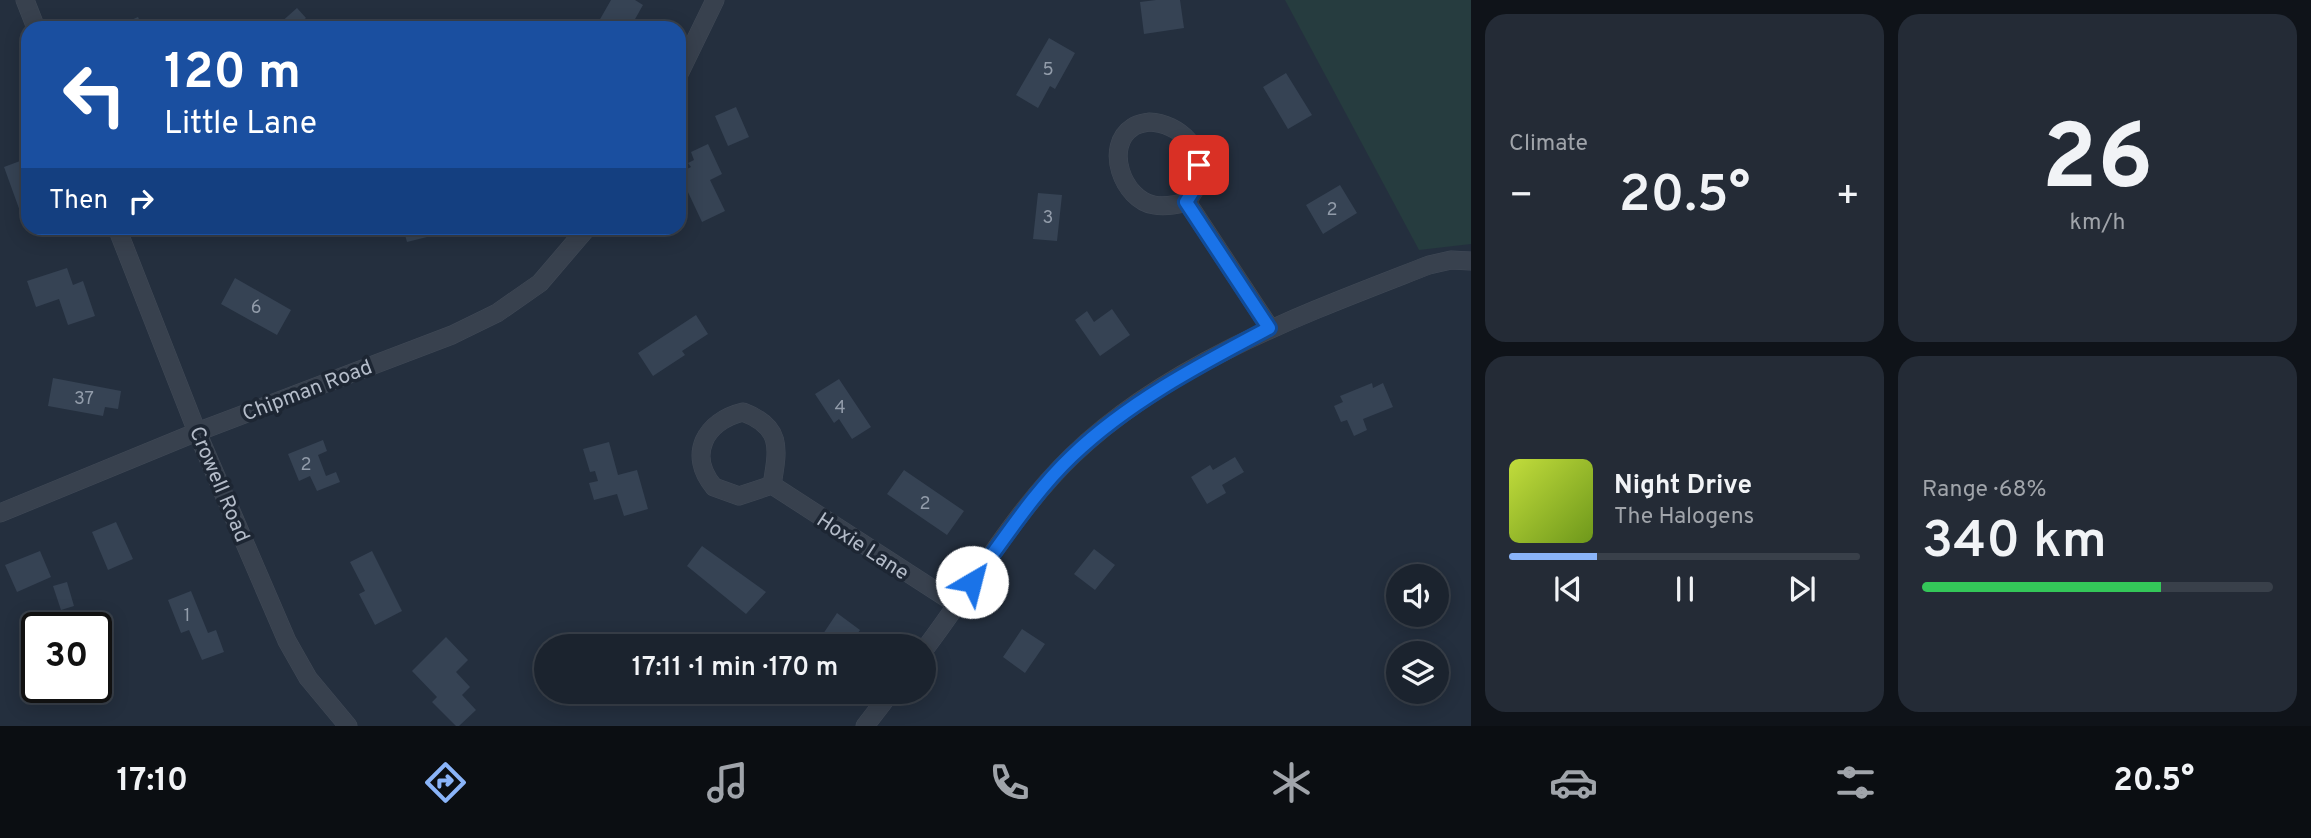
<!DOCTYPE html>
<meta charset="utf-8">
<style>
:root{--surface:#1b232e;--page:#242b36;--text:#f1f3f6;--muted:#a0a4aa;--line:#39404a;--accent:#8ab4f8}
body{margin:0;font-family:Overpass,sans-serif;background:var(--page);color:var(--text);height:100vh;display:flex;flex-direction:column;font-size:26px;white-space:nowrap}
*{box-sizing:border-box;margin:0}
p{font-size:23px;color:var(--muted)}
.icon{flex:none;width:38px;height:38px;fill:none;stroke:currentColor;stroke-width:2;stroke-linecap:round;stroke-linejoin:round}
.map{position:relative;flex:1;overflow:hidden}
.panel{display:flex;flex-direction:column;gap:14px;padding:14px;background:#0f1319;width:840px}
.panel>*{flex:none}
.banner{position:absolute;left:21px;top:21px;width:665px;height:214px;border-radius:21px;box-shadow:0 4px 18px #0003,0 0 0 2px var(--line);background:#1a4fa0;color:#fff;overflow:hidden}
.fabs{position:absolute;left:1386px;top:564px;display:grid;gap:14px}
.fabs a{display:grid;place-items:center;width:63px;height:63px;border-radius:50%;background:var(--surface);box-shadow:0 4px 18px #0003,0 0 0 2px var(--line);font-size:35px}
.speed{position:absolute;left:21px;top:612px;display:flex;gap:14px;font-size:35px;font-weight:700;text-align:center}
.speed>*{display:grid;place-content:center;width:91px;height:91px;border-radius:50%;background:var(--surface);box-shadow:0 4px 18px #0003,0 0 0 2px var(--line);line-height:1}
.speed .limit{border:4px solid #111;border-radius:10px;background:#fff;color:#111}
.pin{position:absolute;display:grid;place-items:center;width:60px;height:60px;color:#fff;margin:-30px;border-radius:14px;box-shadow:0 4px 10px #0006}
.me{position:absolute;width:77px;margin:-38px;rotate:37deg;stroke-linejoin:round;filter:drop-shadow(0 0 5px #0008)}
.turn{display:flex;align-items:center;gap:24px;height:147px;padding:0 28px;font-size:32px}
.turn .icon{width:91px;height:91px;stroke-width:2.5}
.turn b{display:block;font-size:49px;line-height:60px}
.then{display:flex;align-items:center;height:66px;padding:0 28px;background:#0003;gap:14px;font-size:26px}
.big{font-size:52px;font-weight:600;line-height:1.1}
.panel .tile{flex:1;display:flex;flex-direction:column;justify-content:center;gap:10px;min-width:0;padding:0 24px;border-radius:21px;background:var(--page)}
.panel .dial{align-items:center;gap:0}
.dial b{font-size:91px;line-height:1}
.song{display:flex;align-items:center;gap:21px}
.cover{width:84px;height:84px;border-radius:10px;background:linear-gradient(135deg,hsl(70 70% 55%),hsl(80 70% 35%))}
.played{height:7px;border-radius:4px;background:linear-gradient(90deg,var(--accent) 25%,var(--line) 25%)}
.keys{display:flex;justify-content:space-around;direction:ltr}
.heat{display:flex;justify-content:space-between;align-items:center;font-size:38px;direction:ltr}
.charge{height:10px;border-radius:5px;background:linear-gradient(90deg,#34c759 68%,var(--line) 0)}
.panel .tiles{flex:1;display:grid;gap:14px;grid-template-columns:repeat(2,1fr)}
.trip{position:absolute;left:534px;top:634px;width:402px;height:70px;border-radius:35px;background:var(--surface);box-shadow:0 4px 18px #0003,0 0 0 2px var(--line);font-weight:600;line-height:70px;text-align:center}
.dock{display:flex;height:112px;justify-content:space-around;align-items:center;background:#0b0e12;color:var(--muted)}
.dock .icon{width:49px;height:49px}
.dock .selected{color:var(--accent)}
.dock b{font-size:32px;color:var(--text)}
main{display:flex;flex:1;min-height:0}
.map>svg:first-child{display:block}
.green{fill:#263c3f}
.building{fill:#364354}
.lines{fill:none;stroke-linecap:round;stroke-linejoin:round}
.minor-casing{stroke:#414a57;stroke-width:19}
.minor{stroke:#38414e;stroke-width:18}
.route-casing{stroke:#114b97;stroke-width:18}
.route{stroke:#1a73e8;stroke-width:12}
.labels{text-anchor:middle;stroke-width:7;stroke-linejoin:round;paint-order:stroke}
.number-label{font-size:18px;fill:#929caa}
.street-label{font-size:21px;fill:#b4bcc9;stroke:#1d2633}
</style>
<main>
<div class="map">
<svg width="1471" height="726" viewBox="0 0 1471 726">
<rect width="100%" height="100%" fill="#242f3e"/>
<path class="green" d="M1285,0H1471V244L1419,250Z"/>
<path class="building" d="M611,0H635L643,5L630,28H595Z
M1156,0H1180L1184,28L1144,34L1140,2Z
M297,8L306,18L294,28H283L279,24Z
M138,17L143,28H113Z
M402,20V28H370V22Z
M1049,38L1075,53L1055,89L1050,86L1038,108L1016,95Z
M1286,73L1312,115L1288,129L1263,87Z
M736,107L749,137L728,146L715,116Z
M708,144L722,174L710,180L725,211L702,222L687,190L683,191L679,183V173L691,167L688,163L694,160L691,152Z
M28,158V212L21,214L4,167Z
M1340,185L1357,213L1323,234L1306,205Z
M1038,193L1062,195L1057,241L1033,239Z
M403,228H442L443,233L407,242Z
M67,268L73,285L83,281L95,316L68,325L59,299L36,307L27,281Z
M235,278L291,310L277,335L221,304Z
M1112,309L1130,335L1100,356L1075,320L1087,311L1094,322Z
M696,315L708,334L682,351L685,355L653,376L638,353Z
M53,378L121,391L118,409L105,407L103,416L48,406Z
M839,379L871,427L852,439L839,419L834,423L815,394Z
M1372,383L1373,388L1383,383L1393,407L1363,419L1367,430L1354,436L1347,420L1341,422L1334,406L1343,402L1340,396Z
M323,440L327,451L318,455L326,476L336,472L340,482L317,491L310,476L299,481L288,454Z
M609,442L618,475L637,470L648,509L624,516L617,494L594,500L589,483L598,481L595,471L590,472L583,449Z
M1235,457L1244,472L1222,485L1226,493L1207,504L1191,477L1210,465L1213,470Z
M904,470L964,511L947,535L887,494Z
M116,522L133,559L108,570L92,532Z
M702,546L766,592L746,614L687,566Z
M1094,549L1115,565L1095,590L1074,574Z
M40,551L51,577L17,592L5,565Z
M372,551L402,611L375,625L359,594L365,591L350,562Z
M67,582L74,606L61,610L53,586Z
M191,591L208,633L216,630L224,652L202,660L189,630L181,633L168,600Z
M837,613L860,630L849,646H815Z
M1022,629L1045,644L1025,673L1003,657Z
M446,637L468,660L456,672L470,687L462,695L476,710L459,726H456L432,702L437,697L412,671Z"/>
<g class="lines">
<g class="minor-casing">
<path id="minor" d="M25,0L36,28
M679,74L715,0
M1149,122C1179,123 1207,150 1198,183C1196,189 1190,197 1187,202C1176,205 1165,207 1154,205C1123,200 1103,146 1133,127C1137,124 1144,123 1149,122Z
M1187,202L1270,328
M117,228L197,432L287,641L308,678L348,726
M772,485C778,449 783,427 743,412C705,421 687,455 714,487L739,496L772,485L956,604
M0,513L197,432L452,335L497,313L540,283L587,228
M924,650C973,586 1014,512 1072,456C1169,362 1306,313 1429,265L1451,260L1471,261
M865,726L892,691"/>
</g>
<use href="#minor" class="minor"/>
</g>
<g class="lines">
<g class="route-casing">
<path id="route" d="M972,582C1004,540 1033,493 1072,456C1128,402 1201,364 1269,328L1186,202L1198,183L1199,165"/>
</g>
<use href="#route" class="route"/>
</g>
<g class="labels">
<g class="number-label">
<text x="1048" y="75">5</text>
<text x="1332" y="215">2</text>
<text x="1048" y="223">3</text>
<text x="256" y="313">6</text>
<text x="84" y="404">37</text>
<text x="840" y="413">4</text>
<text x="306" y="470">2</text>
<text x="925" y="509">2</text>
<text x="187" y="621">1</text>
</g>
<g class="street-label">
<text transform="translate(307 390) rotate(-21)" y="7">Chipman Road</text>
<text transform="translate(220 484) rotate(67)" y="7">Crowell Road</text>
<text transform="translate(863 546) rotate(33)" y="7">Hoxie Lane</text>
</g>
</g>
</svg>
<div class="fabs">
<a><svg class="icon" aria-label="sound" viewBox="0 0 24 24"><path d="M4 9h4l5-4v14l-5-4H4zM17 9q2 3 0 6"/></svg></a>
<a><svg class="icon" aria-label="layers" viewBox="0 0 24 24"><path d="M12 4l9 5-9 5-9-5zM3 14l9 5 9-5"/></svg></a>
</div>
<div class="speed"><div class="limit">30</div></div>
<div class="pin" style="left:1199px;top:165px;background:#d93025"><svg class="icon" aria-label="arrive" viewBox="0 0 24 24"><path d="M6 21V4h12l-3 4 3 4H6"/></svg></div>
<svg class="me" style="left:972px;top:582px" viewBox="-20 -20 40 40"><circle r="19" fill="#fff"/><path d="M0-13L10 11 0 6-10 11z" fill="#1a73e8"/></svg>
<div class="trip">17:11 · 1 min · 170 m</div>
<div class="banner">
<div class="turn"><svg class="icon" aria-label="left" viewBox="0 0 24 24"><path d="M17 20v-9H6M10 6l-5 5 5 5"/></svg><div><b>120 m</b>Little Lane</div></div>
<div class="then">Then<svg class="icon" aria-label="right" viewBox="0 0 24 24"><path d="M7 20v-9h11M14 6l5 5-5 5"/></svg></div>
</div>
</div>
<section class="panel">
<div class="tiles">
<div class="tile"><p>Climate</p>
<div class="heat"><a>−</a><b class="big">20.5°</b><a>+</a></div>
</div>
<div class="tile dial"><b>26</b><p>km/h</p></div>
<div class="tile">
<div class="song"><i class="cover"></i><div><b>Night Drive</b><p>The Halogens</p></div></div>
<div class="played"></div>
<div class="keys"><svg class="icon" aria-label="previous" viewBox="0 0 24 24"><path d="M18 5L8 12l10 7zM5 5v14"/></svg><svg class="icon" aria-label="pause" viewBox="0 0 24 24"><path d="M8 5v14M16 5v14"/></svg><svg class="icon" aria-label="next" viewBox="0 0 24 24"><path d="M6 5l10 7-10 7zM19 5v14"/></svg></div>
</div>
<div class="tile"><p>Range · 68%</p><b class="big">340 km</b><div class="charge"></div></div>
</div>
</section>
</main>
<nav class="dock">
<b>17:10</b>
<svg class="icon selected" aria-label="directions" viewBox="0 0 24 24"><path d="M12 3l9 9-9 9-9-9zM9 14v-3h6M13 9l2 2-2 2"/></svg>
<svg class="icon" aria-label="music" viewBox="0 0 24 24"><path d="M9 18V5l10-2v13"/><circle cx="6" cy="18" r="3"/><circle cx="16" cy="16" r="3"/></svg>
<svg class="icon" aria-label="phone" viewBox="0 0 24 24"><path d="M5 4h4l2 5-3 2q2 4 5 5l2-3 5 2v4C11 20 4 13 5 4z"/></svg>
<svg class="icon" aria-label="climate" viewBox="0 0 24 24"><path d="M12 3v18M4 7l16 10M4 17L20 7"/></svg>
<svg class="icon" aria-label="car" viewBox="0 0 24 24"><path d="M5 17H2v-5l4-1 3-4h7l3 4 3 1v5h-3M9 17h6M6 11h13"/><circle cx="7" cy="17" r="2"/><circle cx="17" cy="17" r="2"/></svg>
<svg class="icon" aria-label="filters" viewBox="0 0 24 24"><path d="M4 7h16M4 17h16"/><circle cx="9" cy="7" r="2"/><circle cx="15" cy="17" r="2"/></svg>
<b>20.5°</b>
</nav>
